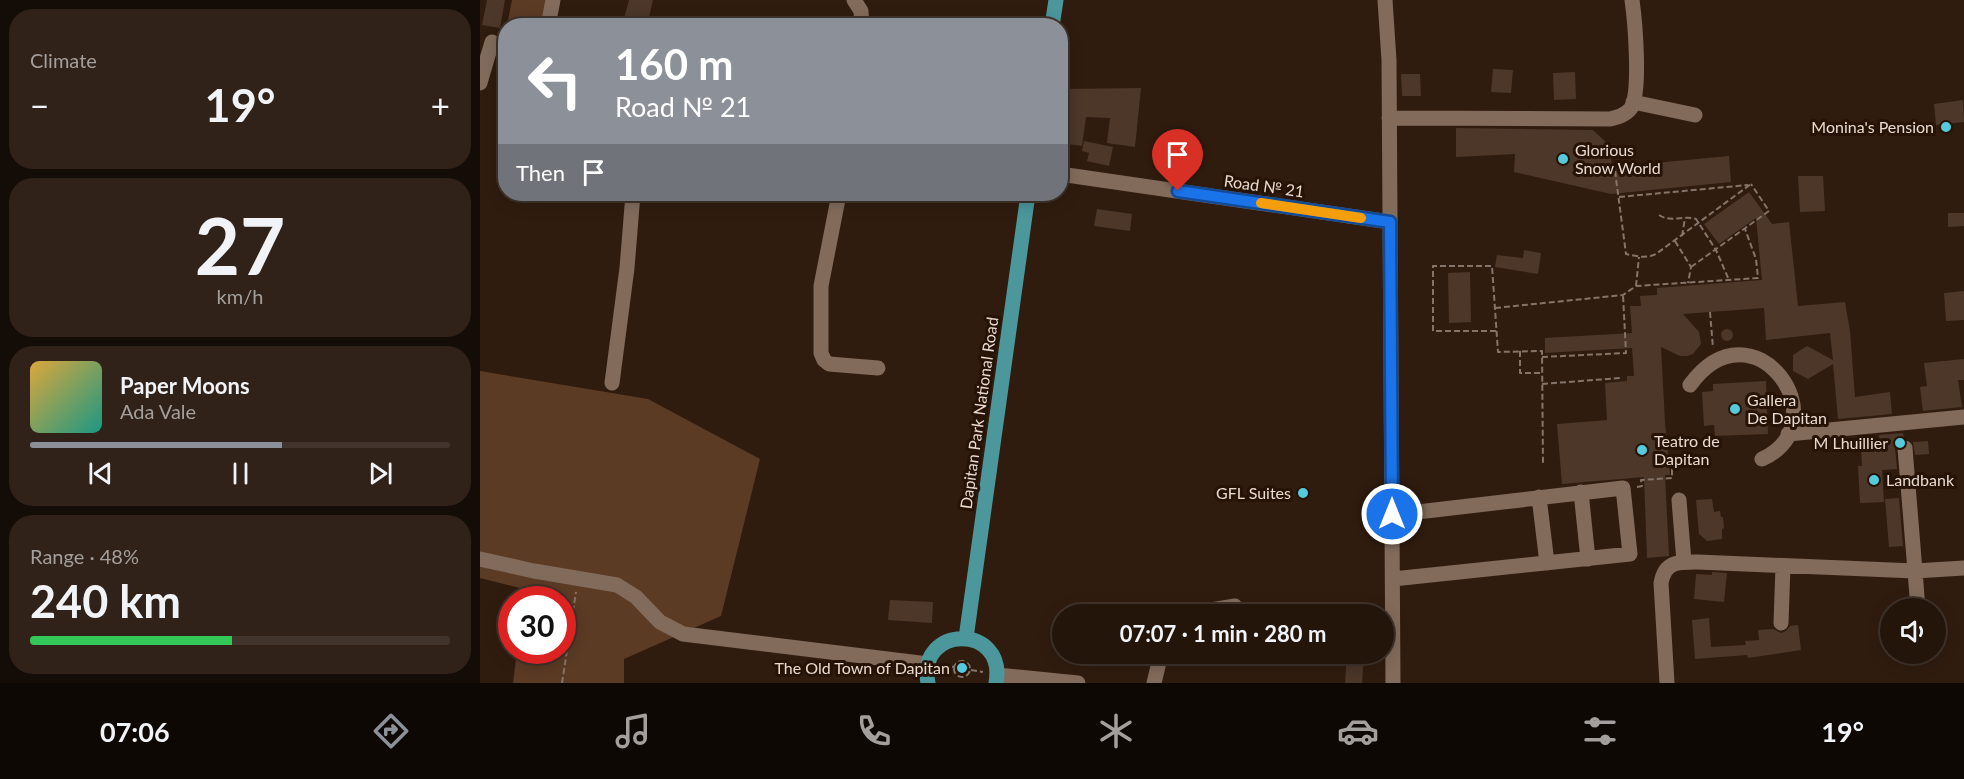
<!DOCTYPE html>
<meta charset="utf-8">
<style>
:root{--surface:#24150b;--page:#302219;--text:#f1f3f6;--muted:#a39f9d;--line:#41342c;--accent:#8c9099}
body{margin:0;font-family:Lato,sans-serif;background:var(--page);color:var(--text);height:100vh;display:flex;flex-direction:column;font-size:22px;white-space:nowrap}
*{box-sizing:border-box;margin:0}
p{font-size:20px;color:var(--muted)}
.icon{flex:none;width:33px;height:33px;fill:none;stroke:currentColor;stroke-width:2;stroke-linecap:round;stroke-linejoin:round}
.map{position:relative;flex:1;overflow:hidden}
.sheet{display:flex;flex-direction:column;gap:9px;padding:9px;background:#140c06;width:480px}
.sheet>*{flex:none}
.guide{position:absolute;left:18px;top:18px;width:570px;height:183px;border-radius:24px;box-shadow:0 3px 15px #0003,0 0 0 2px var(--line);background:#8c9099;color:#fff;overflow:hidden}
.controls{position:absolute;left:1400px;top:598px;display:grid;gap:12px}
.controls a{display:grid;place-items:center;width:66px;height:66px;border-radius:50%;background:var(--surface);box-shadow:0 3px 15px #0003,0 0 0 2px var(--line);font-size:30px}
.speed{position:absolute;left:18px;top:586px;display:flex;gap:12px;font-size:30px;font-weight:700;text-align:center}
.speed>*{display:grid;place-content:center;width:78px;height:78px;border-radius:50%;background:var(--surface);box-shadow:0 3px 15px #0003,0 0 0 2px var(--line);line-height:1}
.speed .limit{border:9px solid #d22;background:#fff;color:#111}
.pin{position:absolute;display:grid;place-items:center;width:51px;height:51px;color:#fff;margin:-62px -26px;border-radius:50% 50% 50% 0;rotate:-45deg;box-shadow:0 0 6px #0007}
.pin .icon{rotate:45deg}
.me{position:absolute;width:66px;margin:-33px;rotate:0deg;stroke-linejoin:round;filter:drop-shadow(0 0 4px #0008)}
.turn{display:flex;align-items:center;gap:21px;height:126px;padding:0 18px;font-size:27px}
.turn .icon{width:78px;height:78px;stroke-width:2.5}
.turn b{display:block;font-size:42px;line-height:51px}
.then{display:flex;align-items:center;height:57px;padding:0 18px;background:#0003;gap:12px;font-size:22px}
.big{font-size:45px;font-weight:700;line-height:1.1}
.sheet .tile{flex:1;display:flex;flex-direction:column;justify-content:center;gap:9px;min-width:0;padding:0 21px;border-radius:24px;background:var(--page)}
.sheet .dial{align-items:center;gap:0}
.dial b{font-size:78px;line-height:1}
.song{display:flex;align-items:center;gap:18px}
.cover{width:72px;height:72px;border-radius:9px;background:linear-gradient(135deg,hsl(40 70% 55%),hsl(170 70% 35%))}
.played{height:6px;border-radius:3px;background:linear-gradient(90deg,var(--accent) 60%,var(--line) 60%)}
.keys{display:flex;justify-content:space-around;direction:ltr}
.heat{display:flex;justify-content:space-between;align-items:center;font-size:33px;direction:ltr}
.charge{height:9px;border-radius:4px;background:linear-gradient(90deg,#34c759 48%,var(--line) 0)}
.trip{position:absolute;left:572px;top:604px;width:342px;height:60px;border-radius:30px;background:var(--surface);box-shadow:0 3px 15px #0003,0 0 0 2px var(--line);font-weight:700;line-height:60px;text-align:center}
.tabs{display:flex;height:96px;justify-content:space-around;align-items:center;background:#0e0804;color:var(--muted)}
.tabs .icon{width:42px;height:42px}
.tabs .on{color:var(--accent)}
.tabs b{font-size:27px;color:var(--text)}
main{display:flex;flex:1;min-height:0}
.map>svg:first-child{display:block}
.green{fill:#5c3b24}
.building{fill:#4c3729}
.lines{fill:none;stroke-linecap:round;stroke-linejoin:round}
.path{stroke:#857469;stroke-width:2;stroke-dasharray:6 3;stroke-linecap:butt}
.minor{stroke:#826b5b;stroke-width:15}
.major{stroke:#4b979c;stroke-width:15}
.route-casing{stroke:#114b97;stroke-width:15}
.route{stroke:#1a73e8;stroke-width:10}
.slow{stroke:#f59e0b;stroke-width:10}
.poi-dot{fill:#54cadc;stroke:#261306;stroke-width:2}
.labels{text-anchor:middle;stroke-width:6;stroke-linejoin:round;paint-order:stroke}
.poi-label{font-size:16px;fill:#e8dad1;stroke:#261306;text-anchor:end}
.street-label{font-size:16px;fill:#e8dad1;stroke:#261306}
</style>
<main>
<section class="sheet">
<div class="tile"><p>Climate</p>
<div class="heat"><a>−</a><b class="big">19°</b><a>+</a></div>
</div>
<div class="tile dial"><b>27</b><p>km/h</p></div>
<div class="tile">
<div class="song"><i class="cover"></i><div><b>Paper Moons</b><p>Ada Vale</p></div></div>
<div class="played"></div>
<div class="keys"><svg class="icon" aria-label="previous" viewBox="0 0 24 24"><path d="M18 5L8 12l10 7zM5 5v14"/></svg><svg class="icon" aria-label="pause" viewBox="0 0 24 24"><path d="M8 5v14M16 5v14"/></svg><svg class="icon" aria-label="next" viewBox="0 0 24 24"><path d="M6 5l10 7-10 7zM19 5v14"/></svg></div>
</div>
<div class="tile"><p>Range · 48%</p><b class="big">240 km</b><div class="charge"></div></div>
</section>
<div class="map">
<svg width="1484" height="683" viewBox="0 0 1484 683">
<rect width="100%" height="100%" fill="#301c0f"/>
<path class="green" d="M32,0H68L63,25L27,26Z
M0,371L168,399L280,459L241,616L144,659V683H33L37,651H82V600H43L44,589L0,578Z"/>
<path class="building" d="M7,0H25L20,28L2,25Z
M149,0H173L167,26H142Z
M1013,69L1033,70L1031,93L1011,92Z
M1095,72L1096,99L1074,100L1073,73Z
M921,74H940L941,96H922Z
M661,88L655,147L627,143L630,118L606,117L602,146L580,143V89Z
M1483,100L1484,122L1456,125L1454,104Z
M976,128L1113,130L1130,146L1132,167L1249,156L1251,182L1131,194L1034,172L1035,154L976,157Z
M604,141L633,147L629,166L607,161L609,153L602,151Z
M1318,176H1343L1345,211L1320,212Z
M1269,192L1292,224L1309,222L1318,306L1365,302L1370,331L1375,397L1410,392L1412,414L1358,419L1353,364L1328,379L1313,371V355L1327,346L1353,360L1350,333L1286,340L1284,308L1203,314L1219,332L1221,344L1213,354L1207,356H1200L1181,347L1185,422L1190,475H1185L1189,556L1167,558L1164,477L1082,484L1077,424L1127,420L1125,383L1147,381V376H1154L1152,348L1065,353V338L1152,333L1150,306H1161L1160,296L1177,295V288L1282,280L1276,218L1239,244L1224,224Z
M617,209L652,214L650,231L614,226Z
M1468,213H1484V226L1468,227Z
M1044,250L1061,253L1058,274L1015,267L1017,255L1043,258Z
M990,272L991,322L969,323L968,273Z
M1484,291V320L1466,321L1464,293Z
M1241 335a6 6 0 1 1 12 0a6 6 0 1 1-12 0Z
M1484,359V380H1478L1482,407L1443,411L1440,387L1447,386L1444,363Z
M1286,381L1288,434L1235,436L1234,425L1224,426L1222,392L1233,391V384Z
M1423,433L1424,438L1419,440L1415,448L1417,469L1402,470L1404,502L1380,503L1378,466H1382L1381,449L1400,447L1399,435Z
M1448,441L1449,454L1435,455L1433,442Z
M1419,498L1423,546L1409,547L1405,499Z
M1232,499L1234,512L1240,511L1241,517H1243L1244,528L1242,529V539L1227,541L1219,534L1216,500Z
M1232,572L1247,573L1244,602L1214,599L1216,574L1232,575Z
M410,600L453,602L452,623L408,620Z
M1229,618L1231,647L1266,645L1265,641L1279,640L1278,630L1293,629L1301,633L1306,631L1310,626L1318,625L1321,650L1268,658L1267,655L1215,659L1212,620Z
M867,654H884L882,683H865Z"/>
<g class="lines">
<path class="path" d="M1135,171L1146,254C1156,256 1166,259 1176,254L1271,184
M1139,197L1268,185
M1179,215C1191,223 1203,215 1216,219L1236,250L1249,280
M1202,236L1205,218
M1195,241L1211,267L1208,283
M1211,267L1289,211L1271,184
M1156,286L1159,257
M1015,308L1143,295L1156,286L1278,278L1276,259L1265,229
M1230,312L1233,348
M1016,331H953V266H1012L1018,352L1062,351L1063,463
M1040,351V373H1062
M1062,357L1146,353L1143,295
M1062,384L1140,378
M1157,487L1162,486L1161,480L1192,478V466L1225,463
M474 669a8 8 0 1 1 16 0a8 8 0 1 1-16 0Z
M463,666L475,667
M491,670L503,672
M82,683L96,592"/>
<path class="minor" d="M374,0L381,11L382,26
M905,0L909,60L913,683
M68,26L73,0
M0,83L12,42
M1153,102L1215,115
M909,118L1130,119C1138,117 1146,115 1151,108C1161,92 1155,21 1152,0
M580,174L910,222
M359,194L341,286V353L344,360L349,364L398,368
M132,383L147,268L153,194
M1210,385C1273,298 1362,422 1282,459
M1308,434L1484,417
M1425,448L1435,571L1484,568
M1101,492L1108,559
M1059,497L1067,563
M1199,500L1204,562
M912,515L1143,488L1150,554L913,579
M0,559L54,571L137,585L156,597L180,622L203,634L448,664
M716,615L725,611L755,606
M1301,623L1303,566
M517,675L598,683
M674,683L681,654
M1187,683L1181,583C1185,561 1198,562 1218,562L1435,571L1438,609"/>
<path class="major" d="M572,26L576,0
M486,638L548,194
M448,683C436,625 527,623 516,683"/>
</g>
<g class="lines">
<g class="route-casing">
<path id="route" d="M698,191L910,222L912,514"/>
</g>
<use href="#route" class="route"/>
<path class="slow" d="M781,203L881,218"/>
</g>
<g class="poi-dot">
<circle cx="1466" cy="127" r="6"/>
<circle cx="1083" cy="159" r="6"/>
<circle cx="1255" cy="409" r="6"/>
<circle cx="1420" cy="443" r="6"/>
<circle cx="1162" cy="450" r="6"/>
<circle cx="1394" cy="480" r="6"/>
<circle cx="823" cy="493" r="6"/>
<circle cx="482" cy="668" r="6"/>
</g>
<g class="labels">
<g class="poi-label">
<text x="1454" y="133">Monina's Pension</text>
<text x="1095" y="156" text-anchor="start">Glorious<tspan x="1095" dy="18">Snow World</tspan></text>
<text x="1267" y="406" text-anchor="start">Gallera<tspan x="1267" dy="18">De Dapitan</tspan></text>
<text x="1174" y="447" text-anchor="start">Teatro de<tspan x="1174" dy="18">Dapitan</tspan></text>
<text x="1408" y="449">M Lhuillier</text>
<text x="1406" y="486" text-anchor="start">Landbank</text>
<text x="811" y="499">GFL Suites</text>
<text x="470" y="674">The Old Town of Dapitan</text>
</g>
<g class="street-label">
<text transform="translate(784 186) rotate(8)" y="6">Road № 21</text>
<text transform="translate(499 413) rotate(-82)" y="6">Dapitan Park National Road</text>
</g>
</g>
</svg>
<div class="controls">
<a><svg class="icon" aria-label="sound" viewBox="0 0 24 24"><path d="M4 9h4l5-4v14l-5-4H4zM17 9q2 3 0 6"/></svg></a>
</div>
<div class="speed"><div class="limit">30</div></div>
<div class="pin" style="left:698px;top:191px;background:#d93025"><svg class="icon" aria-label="arrive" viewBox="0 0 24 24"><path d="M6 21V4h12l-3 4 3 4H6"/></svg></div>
<svg class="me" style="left:912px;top:514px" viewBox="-20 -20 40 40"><circle r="17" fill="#1a73e8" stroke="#fff" stroke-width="3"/><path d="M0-11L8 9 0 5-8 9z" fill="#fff"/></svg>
<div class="trip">07:07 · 1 min · 280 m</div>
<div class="guide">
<div class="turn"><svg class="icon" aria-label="left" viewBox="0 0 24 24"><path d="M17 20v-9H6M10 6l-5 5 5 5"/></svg><div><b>160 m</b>Road № 21</div></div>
<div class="then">Then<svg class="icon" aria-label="arrive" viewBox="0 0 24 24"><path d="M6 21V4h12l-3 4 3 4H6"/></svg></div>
</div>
</div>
</main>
<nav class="tabs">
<b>07:06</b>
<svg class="icon on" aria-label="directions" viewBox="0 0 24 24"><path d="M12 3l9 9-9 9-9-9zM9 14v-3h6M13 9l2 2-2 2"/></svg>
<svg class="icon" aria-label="music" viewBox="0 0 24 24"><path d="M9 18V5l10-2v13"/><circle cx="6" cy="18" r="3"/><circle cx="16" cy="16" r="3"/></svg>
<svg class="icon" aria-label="phone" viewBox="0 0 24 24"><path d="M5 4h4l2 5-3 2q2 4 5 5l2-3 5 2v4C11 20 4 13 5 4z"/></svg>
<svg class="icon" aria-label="climate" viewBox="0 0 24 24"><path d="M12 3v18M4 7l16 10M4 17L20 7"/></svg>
<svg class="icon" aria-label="car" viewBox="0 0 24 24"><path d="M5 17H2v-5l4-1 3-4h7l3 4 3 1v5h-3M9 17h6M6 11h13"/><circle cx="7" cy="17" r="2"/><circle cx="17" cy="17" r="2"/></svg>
<svg class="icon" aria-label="filters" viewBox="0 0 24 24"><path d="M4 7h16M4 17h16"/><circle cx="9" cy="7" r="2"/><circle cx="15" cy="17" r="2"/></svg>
<b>19°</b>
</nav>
